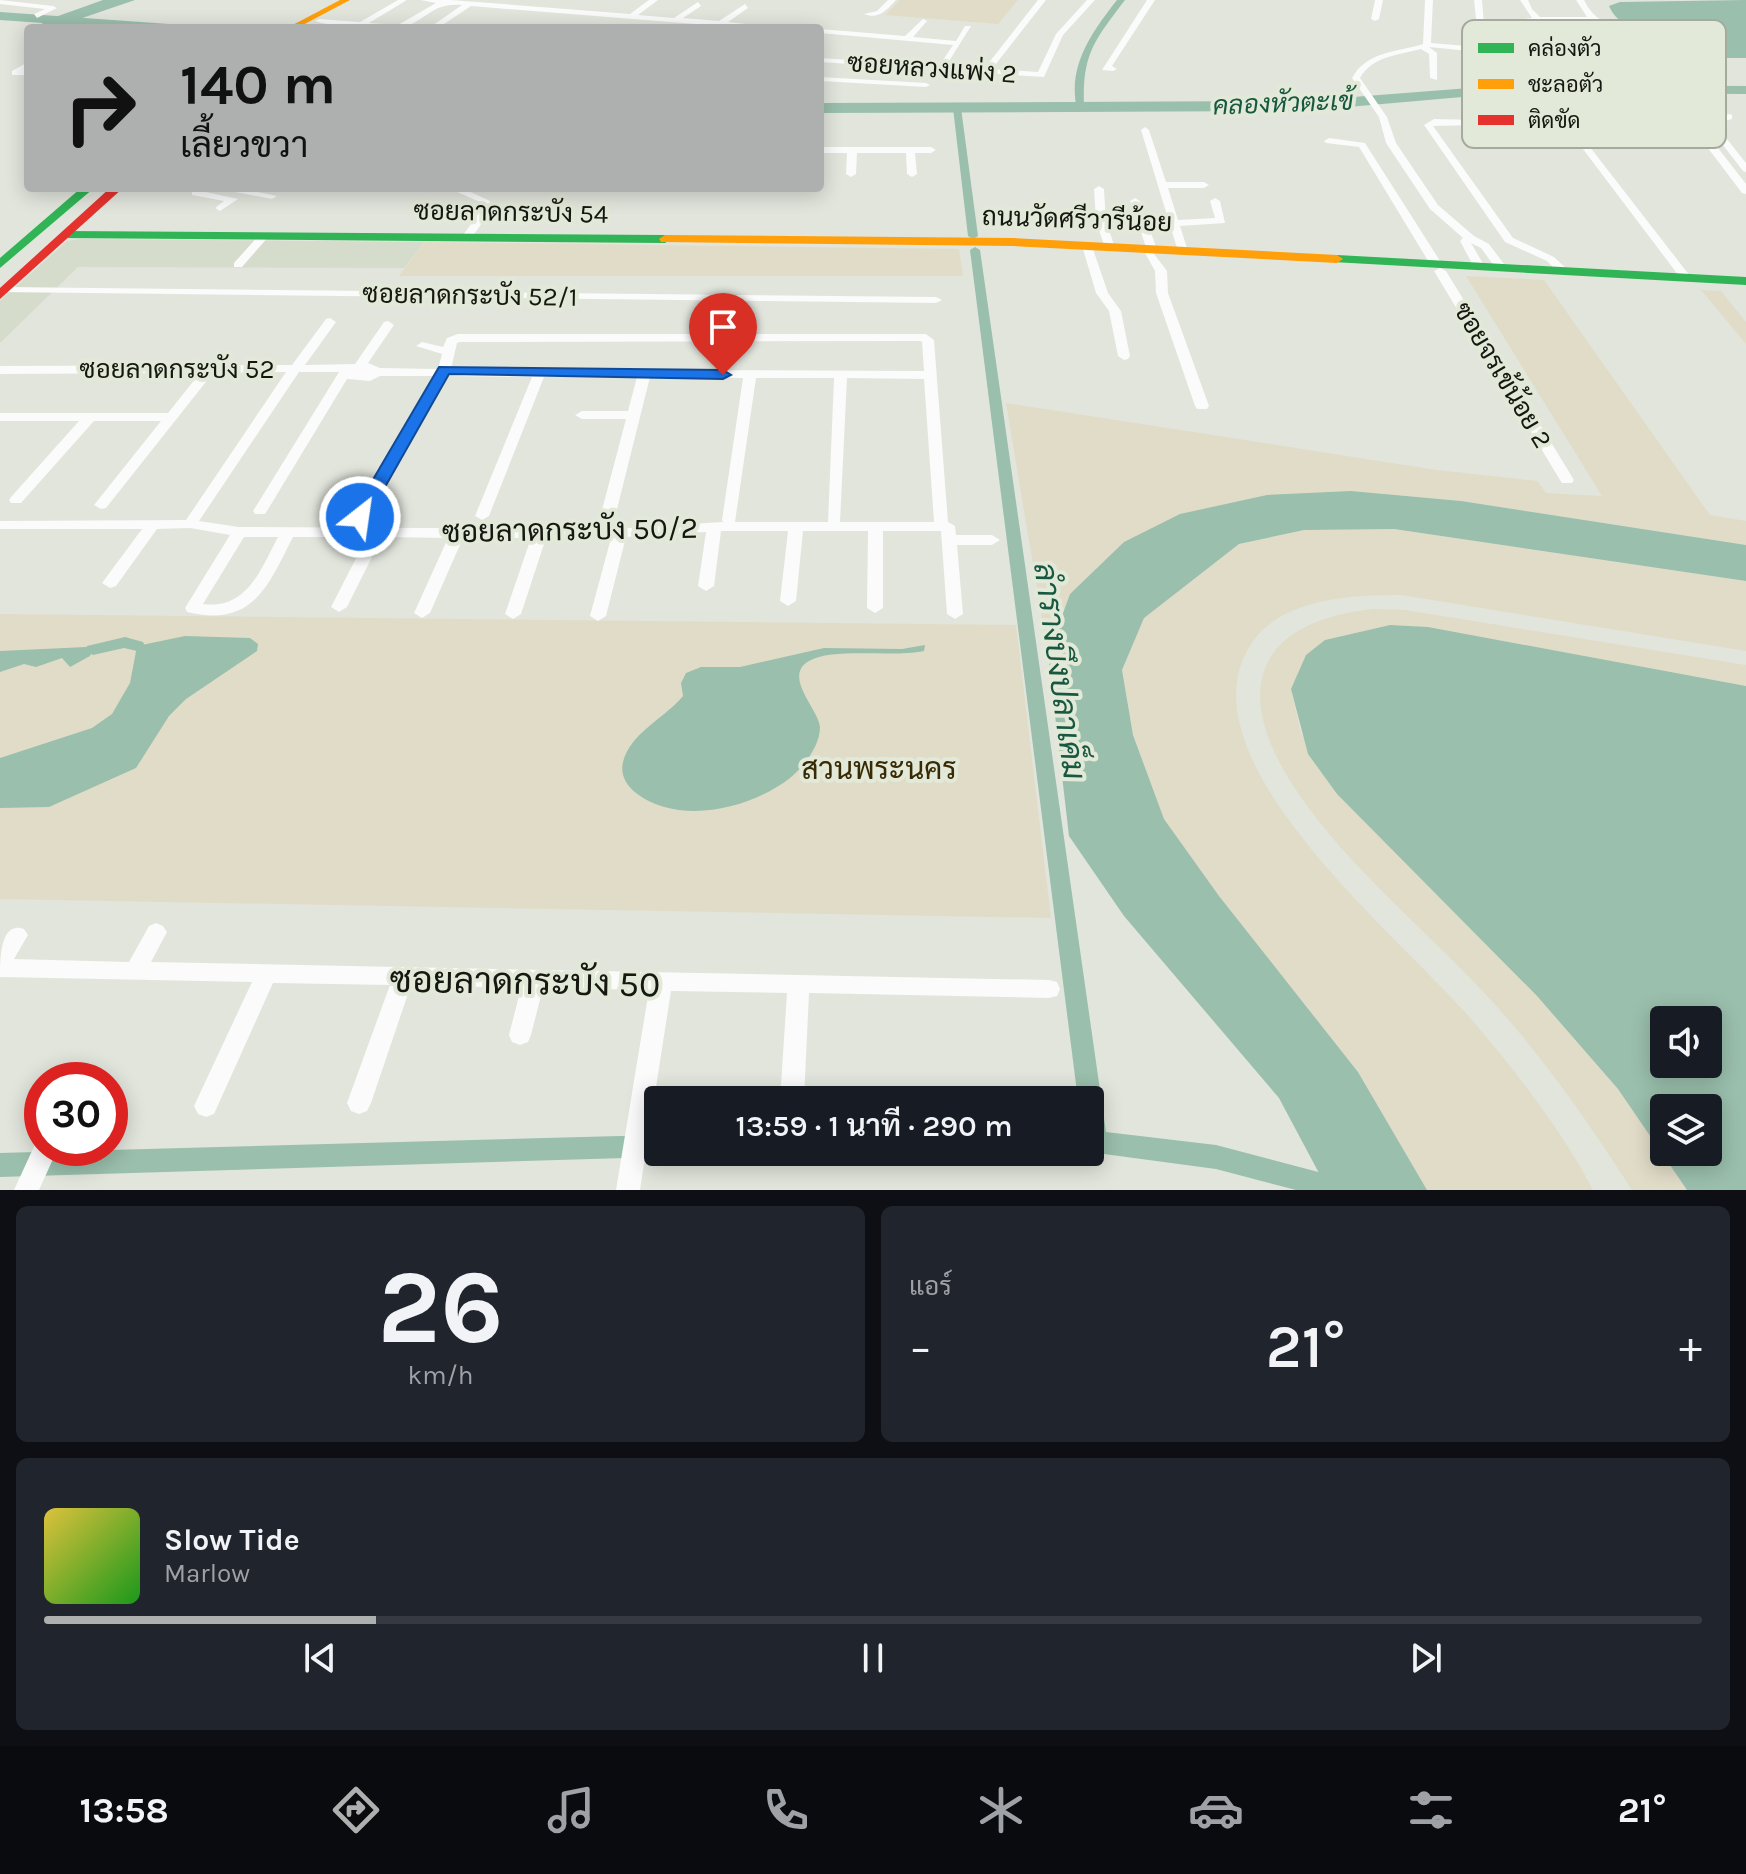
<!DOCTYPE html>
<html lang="th">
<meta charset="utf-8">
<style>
:root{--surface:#171b24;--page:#20242c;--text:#f1f3f6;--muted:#9ea1a6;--line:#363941;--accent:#aeb0af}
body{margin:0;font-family:Karla,Sarabun,sans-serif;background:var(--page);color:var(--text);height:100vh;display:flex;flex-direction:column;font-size:30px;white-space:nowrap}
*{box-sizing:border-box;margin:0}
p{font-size:26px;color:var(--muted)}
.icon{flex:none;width:44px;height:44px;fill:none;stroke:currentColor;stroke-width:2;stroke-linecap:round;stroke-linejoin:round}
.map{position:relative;height:1190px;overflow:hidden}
.panel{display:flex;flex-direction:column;gap:16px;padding:16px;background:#0d0f14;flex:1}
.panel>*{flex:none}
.guide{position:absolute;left:24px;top:24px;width:800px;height:168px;border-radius:8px;box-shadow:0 4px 20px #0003;background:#aeb0af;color:#111;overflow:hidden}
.buttons{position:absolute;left:1650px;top:1006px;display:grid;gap:16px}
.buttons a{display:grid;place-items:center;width:72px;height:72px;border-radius:8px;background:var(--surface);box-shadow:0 4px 20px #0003;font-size:40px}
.speed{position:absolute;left:24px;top:1062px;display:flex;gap:16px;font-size:40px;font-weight:700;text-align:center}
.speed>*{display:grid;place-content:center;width:104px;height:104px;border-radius:50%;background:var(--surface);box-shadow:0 4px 20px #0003;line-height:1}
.speed .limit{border:12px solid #d22;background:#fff;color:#111}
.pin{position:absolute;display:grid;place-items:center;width:68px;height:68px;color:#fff;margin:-82px -34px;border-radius:50% 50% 50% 0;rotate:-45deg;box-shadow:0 0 8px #0007}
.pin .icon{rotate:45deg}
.me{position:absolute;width:88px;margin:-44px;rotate:30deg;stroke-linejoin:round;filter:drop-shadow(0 0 6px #0008)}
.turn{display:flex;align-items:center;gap:28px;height:168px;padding:0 24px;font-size:36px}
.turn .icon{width:104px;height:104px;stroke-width:2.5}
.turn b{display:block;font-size:56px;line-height:68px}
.big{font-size:60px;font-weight:600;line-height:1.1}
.panel .tile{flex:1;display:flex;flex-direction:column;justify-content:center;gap:12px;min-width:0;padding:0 28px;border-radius:12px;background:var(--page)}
.panel .dial{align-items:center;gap:0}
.dial b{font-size:104px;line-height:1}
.song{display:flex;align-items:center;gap:24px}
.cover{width:96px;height:96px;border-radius:12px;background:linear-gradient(135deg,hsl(50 70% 55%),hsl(120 70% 35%))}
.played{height:8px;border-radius:4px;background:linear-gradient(90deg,var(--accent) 20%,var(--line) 20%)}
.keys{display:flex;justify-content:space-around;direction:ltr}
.heat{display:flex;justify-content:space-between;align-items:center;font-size:44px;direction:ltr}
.panel .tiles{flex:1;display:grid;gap:16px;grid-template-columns:1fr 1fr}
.tile:last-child{grid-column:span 2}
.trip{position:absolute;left:644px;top:1086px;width:460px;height:80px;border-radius:8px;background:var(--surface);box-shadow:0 4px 20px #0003;font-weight:600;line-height:80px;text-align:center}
.menu{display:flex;height:128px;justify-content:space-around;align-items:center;background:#090b0e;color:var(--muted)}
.menu .icon{width:56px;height:56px}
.menu .on{color:var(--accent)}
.menu b{font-size:36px;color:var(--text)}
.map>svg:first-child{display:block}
.built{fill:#d5dccb}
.green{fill:#e1dcc8}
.water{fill:#9abfac;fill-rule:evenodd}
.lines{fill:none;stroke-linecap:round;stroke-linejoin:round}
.canal{fill:#9abfac;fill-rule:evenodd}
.river{fill:#9abfac;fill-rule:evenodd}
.street{fill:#fafbfa;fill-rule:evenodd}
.fast{fill:#30b455;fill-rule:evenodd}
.slow{fill:#ff9f0a;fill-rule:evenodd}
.jam{fill:#e5322d;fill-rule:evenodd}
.route{fill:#1a73e8;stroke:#114b97;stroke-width:2}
.labels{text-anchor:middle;stroke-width:8;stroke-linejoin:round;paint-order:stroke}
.far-street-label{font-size:26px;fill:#151711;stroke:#e2e9d8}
.far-water-label{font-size:26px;font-style:italic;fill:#185840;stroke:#e2e9d8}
.street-label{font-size:30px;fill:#151711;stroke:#e2e9d8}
.park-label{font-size:30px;fill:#382a04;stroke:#e2e9d8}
.water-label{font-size:32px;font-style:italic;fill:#185840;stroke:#e2e9d8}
.near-street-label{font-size:36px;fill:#151711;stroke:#e2e9d8}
.key{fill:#e2e9d8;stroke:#a4aa9c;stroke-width:2}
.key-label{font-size:22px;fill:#151711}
</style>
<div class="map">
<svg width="1746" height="1190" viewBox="0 0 1746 1190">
<rect width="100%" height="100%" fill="#e1e5dc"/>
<path class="built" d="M80,239L424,242L404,268L78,267L0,343V301L67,241Z"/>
<path class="green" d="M900,0H1018L998,24L885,15Z
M424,242L959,249L963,276H399Z
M1466,276L1544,280L1710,515L1746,521V545L1461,501L1351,491L1070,594L1048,654L1006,403L1437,470L1537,481L1546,493L1602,496Z
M1701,290L1721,291L1746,322V344Z
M1394,529L1746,581V651L1401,595C1349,595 1277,598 1248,649C1182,766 1410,944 1478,1027C1520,1077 1563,1132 1593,1190H1427L1358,1072L1219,896L1164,819L1133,735L1122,670L1144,617L1239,544L1304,530Z
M1373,609L1405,610L1746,665V686L1428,627L1390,625L1325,640L1291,689L1301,733L1337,794L1537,996L1618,1089L1687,1190H1632C1592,1128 1548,1064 1499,1009C1433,935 1351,872 1296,790C1231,693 1253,622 1373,609Z
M0,614L1016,625L1051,918L0,899Z"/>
<path class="water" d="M103,0H135L53,28H36L47,20Z
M1746,0V58H1713L1699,68L1680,63L1701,55L1697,45C1670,35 1622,37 1609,6L1620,2Z
M1351,491L1461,501L1746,545V581L1394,529L1304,530L1239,544L1144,618L1122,670L1133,735L1164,819L1219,896L1358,1072L1427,1190H1328L1279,1098L1124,916L1069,836L1048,654L1070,594L1124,542L1180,514L1267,495Z
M1390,625L1428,627L1746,686V1190H1687L1618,1089L1537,996L1337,794L1308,754L1291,689L1306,655L1325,640ZM1708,1020V1064H1664V1020ZM1708,1108V1152H1664V1108Z
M185,636L250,638L258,644L257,651L186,699L169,716L136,768L49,807L0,808V758L92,728L112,714L130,683L137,646Z
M925,645L924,651C892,658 834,647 809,661C782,676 819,710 820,727C820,746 804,766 790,778C750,809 679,826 636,793C626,785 620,775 623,762C631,732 664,719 683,696L681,683L686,673L701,667H740L824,648L902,649Z
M86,647L93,650L90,656L70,667L62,658L36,667L24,664L0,672V651Z"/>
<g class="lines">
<path class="canal" d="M1117,0H1125C1094,41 1082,54 1084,107L1077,109C1067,66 1092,32 1117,0Z
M957,105L961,108L978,236L973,239L968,236L953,108Z
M975,247L980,250L1106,1132L1216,1145L1341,1178L1350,1182L1353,1190H1296L1216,1169L1089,1152L1090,1100H1078L970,250Z
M125,637L143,642L145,646L137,651L124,648L93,655L85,650L87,646Z
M658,1135V1152H668L658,1157L0,1177V1153Z"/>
<path class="river" d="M0,12L169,24L176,28H114L0,20Z
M1508,85L1746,86V94L1508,93L1302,111L820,113V103L1302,101Z"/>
<path class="street" d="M0,0L53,6L57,8L37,18L34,14L45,9L0,4Z
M398,0H407L369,23L398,25L436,3L420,0H451L630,14L649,0H658L638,15L674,18L698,2L701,6L683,18L719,21L745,4L748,8L728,22L779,28L720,26L471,6L438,28H429L462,5C434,3 430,16 406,27C395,32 329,27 315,21L319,19L360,22Z
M888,0H896C887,10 878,20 864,14L877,11Z
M1038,0H1046L992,69L1038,72L1056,34L1087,0H1095L1063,35L1044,77L820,62V58L939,66L953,45L820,33V29L905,36L923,19L927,21L913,37L956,41L965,26H971L946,66L984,69Z
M1147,0H1155L1112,66L1117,69L1113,71L1102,70Z
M1375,0H1383L1379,19L1375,21L1371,19Z
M1425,0H1433L1431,43L1479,47L1474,0H1482L1488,75L1481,73L1479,52L1429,47L1437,53V80L1430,78L1429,54L1421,49C1399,55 1372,56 1360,78L1387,117L1396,143L1438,205L1474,236L1489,244L1507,268L1505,270H1497L1481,248L1471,243L1485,267L1475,269L1460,241L1463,238L1430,209L1386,143L1379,117L1352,78C1367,51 1397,52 1423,44Z
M1520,0H1528L1532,9L1540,17H1587L1576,0H1584C1600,36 1650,33 1681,48L1678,52L1652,55L1655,67L1746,184V194L1742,193L1648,69L1643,52L1631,48V44L1639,40L1593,21L1547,22L1619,50L1627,72L1623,74L1576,73L1572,75L1568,73L1517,71L1508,21L1532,18ZM1537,22L1557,33L1567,68L1524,67L1516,23ZM1566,36L1613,53L1618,69L1575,68ZM1644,43L1669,49L1655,51L1640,46Z
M28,62V68L24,71H28V75H12V71Z
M820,77L926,83L930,85L926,87L820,81Z
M1579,102L1582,103V107L1568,110L1569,120L1690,276V280H1682L1561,120V106Z
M1729,114L1732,115V119L1715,124L1746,163V172L1743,171L1706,123L1714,116Z
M1434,119L1480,120V124L1477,125L1433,126L1513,238L1554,257L1568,270V274H1560L1547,261L1505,242L1424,125Z
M1145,127L1149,130L1166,182H1204L1209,185L1204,188H1168L1178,220L1215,218L1210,201L1215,198L1220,201L1225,223L1180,226L1187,248L1186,250L1177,248L1141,130Z
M1329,138L1365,143L1442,264L1440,266L1430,264L1359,147L1326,143L1324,141Z
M820,147H931L936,150L931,153H915L917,174L912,177L907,174L906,153H857L856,174L851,177L846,174L847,153H820Z
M1099,186L1104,189L1106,221L1114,245L1109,248L1104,245L1096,221L1094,189Z
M192,188H202L201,191L238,199L220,211L215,208L224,201L192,195Z
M214,188H239L277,196L272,199Z
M448,188H462L490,201L489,213L470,240L461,238L479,213L480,202Z
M1135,198L1140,201L1156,247L1151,250L1167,271L1168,293L1209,406L1207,409H1197L1195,406L1156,293L1155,271L1145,253L1150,250L1146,247L1130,201Z
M260,234L269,236L242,267H234V263Z
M1088,246L1093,249L1108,293L1121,311L1130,356L1128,359L1124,360L1118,356L1109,311L1096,293L1083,249Z
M1440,268L1446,271L1574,480L1572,483H1562L1560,480L1434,271Z
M5,287L936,297L942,300L936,303L1,292V288Z
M330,318L336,322L305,365L355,364L384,322L388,321L394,325L368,363L380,368L438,369L442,354L416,346L422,342L443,347L447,338L458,334H926L934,340L948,522L955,526L956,535H992L1000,540L992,545H957L963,614L955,619L947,614L941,531H883V608L875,613L867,608L868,531H803L796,601L788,606L780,601L788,531H721L714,586L706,591L698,586L706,532L626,537L606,616L598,621L590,616L611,538H546L521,614L513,619L505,614L531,538H463L430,613L422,618L414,613L448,538L382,537L347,607L339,612L331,607L367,537H293C268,586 253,628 187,612L185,608L230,535L190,528L157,529L116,586L110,588L102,583L142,529H0V521L186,520L286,372L213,373L106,508L101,509L94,505L161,421H94L21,503H11L9,500L11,497L79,421H0V413H168L200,373L0,374V366L292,365L326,319ZM920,341L922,342L924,371L451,369L457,343L460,342ZM299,372H339L253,511L255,514H265L267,511L347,379L370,381L380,376H434L353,517L360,521L367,517L447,376L532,377L475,516L482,520L489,516L544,377H637L628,411H582L575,415L582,419H626L597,529L239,527L199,521ZM650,377L743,378L722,520L723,522L612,529ZM756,378H834L828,522H735ZM847,378L924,379L934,522H840ZM244,537H278C261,569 247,610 203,604Z
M156,923L163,926L167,932L151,962L1049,980L1057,982L1060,989L1057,996L1049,998L809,993L804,1100H780L787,993L671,991L640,1190H616L649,990L543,988L531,1035L528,1042L520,1045L512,1042L509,1035L521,988L411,985L371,1103L367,1111L359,1114L351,1111L347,1103L390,985L273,983L214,1114L206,1117L198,1114L194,1106L252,982L0,977C0,960 0,920 24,929L28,935L14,959L129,962L149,926Z
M42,1138V1148H58L39,1190H14L37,1140Z"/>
<path class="fast" d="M81,188H94L0,268V258Z
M65,231L665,235L671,239L665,243L61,238L59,235Z
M1337,255L1746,277V285L1333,262L1331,259Z"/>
<path class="slow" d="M340,0H350L297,28H287Z
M665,235L1013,238L1337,255L1343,259L1337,263L1013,246L661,242L659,239Z"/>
<path class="jam" d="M110,188H123L0,299V288Z"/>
</g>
<path class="route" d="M439,367L723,370L731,375L723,379L449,374L368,517L360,522L354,521L351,517Z"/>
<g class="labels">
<g class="far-street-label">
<text transform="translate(932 68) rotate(4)" y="9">ซอยหลวงแพ่ง 2</text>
<text transform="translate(511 212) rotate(1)" y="9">ซอยลาดกระบัง 54</text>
<text transform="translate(1077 219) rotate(2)" y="9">ถนนวัดศรีวารีน้อย</text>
<text transform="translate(470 295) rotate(1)" y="9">ซอยลาดกระบัง 52/1</text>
<text x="177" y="378">ซอยลาดกระบัง 52</text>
<text transform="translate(1503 375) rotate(59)" y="9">ซอยจรเข้น้อย 2</text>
</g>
<g class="far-water-label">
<text transform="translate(1283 103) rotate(-2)" y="9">คลองหัวตะเข้</text>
</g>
<g class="street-label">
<text transform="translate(570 530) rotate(-1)" y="10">ซอยลาดกระบัง 50/2</text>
</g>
<g class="park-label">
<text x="879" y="779">สวนพระนคร</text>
</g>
<g class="water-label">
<text transform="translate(1060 671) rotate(82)" y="11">ลำรางบึงปลาเค็ม</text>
</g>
<g class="near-street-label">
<text transform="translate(525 981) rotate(1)" y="13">ซอยลาดกระบัง 50</text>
</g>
</g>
<rect x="1462" y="20" width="264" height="128" rx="12" class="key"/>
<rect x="1478" y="43" width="36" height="10" fill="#30b455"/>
<rect x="1478" y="79" width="36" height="10" fill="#ff9f0a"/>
<rect x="1478" y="115" width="36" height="10" fill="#e5322d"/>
<g class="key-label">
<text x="1528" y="56">คล่องตัว</text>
<text x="1528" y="92">ชะลอตัว</text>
<text x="1528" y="128">ติดขัด</text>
</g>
</svg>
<div class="buttons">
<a><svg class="icon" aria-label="sound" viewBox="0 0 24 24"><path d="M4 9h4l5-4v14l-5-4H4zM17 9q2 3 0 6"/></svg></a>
<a><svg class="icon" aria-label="layers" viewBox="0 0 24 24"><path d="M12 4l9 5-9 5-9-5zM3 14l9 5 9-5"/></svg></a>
</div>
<div class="speed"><div class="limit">30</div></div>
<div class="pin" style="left:723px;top:375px;background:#d93025"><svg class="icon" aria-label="arrive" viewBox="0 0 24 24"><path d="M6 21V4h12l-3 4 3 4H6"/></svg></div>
<svg class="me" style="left:360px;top:517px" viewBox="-20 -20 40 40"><circle r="17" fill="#1a73e8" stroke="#fff" stroke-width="3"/><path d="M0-11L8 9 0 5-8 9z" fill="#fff"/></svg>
<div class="trip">13:59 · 1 นาที · 290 m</div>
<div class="guide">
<div class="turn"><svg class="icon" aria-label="right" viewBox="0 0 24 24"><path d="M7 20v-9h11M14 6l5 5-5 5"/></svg><div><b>140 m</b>เลี้ยวขวา</div></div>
</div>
</div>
<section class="panel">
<div class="tiles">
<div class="tile dial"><b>26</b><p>km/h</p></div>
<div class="tile"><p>แอร์</p>
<div class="heat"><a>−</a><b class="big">21°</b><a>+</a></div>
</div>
<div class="tile">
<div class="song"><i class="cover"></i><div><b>Slow Tide</b><p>Marlow</p></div></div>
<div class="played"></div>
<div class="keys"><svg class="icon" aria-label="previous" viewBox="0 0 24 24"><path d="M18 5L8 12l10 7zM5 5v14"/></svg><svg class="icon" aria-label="pause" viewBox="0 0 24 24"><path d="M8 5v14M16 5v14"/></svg><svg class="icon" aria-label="next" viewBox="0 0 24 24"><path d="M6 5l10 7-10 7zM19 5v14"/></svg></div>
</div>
</div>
</section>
<nav class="menu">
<b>13:58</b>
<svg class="icon on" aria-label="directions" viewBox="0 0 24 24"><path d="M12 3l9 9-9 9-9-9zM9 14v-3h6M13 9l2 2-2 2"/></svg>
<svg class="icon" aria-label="music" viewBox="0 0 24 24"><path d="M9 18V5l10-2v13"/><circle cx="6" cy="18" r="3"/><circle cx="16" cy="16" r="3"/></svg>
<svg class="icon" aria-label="phone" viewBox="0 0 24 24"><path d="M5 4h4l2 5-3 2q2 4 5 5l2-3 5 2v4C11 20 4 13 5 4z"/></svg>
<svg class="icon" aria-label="climate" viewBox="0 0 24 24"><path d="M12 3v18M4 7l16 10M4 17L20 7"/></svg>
<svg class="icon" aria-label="car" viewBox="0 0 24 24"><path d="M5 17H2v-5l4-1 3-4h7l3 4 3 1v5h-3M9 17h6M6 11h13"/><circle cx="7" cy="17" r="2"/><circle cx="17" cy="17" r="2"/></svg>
<svg class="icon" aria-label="filters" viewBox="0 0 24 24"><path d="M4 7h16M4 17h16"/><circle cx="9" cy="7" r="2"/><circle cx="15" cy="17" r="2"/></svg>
<b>21°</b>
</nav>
